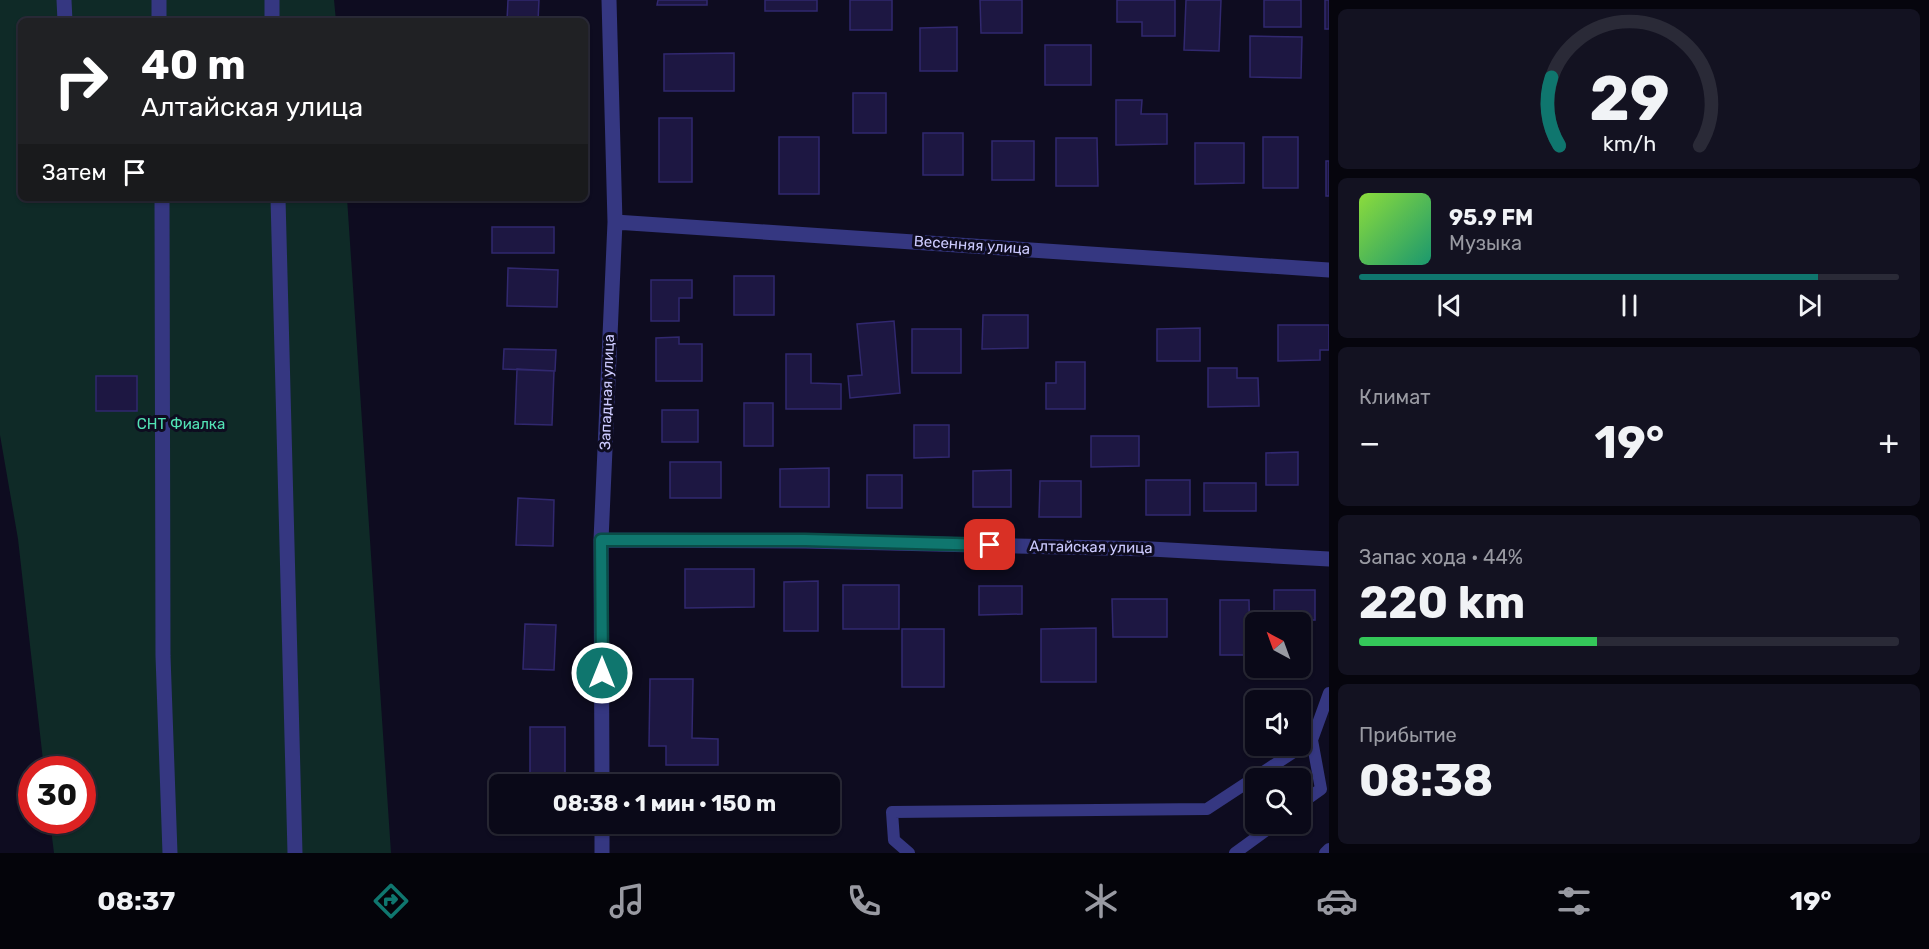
<!DOCTYPE html>
<html lang="ru">
<meta charset="utf-8">
<style>
:root{--surface:#0a0918;--page:#131221;--text:#f1f3f6;--muted:#999aa2;--line:#2a2a37;--accent:#0f766e}
body{margin:0;font-family:Rubik,sans-serif;background:var(--page);color:var(--text);height:100vh;display:flex;flex-direction:column;font-size:22px;white-space:nowrap}
*{box-sizing:border-box;margin:0}
p{font-size:20px;color:var(--muted)}
.icon{flex:none;width:33px;height:33px;fill:none;stroke:currentColor;stroke-width:2;stroke-linecap:round;stroke-linejoin:round}
.map{position:relative;flex:1;overflow:hidden}
.drawer{display:flex;flex-direction:column;gap:9px;padding:9px;background:#06050d;width:600px}
.drawer>*{flex:none}
.top-card{position:absolute;left:18px;top:18px;width:570px;height:183px;border-radius:9px;box-shadow:0 2px 4px #0004,0 0 0 2px var(--line);background:#202124;color:#fff;overflow:hidden}
.needle{width:39px;rotate:319deg}
.buttons{position:absolute;left:1245px;top:612px;display:grid;gap:12px}
.buttons a{display:grid;place-items:center;width:66px;height:66px;border-radius:9px;background:var(--surface);box-shadow:0 2px 4px #0004,0 0 0 2px var(--line);font-size:30px}
.speed{position:absolute;left:18px;top:756px;display:flex;gap:12px;font-size:30px;font-weight:700;text-align:center}
.speed>*{display:grid;place-content:center;width:78px;height:78px;border-radius:50%;background:var(--surface);box-shadow:0 2px 4px #0004,0 0 0 2px var(--line);line-height:1}
.speed .limit{border:9px solid #d22;background:#fff;color:#111}
.pin{position:absolute;display:grid;place-items:center;width:51px;height:51px;color:#fff;margin:-26px;border-radius:12px;box-shadow:0 3px 9px #0006}
.me{position:absolute;width:66px;margin:-33px;rotate:0deg;stroke-linejoin:round;filter:drop-shadow(0 0 4px #0008)}
.turn{display:flex;align-items:center;gap:21px;height:126px;padding:0 24px;font-size:27px}
.turn .icon{width:78px;height:78px;stroke-width:2.5}
.turn b{display:block;font-size:42px;line-height:51px}
.then{display:flex;align-items:center;height:57px;padding:0 24px;background:#0003;gap:12px;font-size:22px}
.big{font-size:45px;font-weight:700;line-height:1.1}
.drawer .widget{flex:1;display:flex;flex-direction:column;justify-content:center;gap:9px;min-width:0;padding:0 21px;border-radius:9px;background:var(--page)}
.drawer .dial{align-items:center;gap:0}
.dial svg{height:156px;overflow:visible;fill:none;stroke:var(--line);stroke-width:7;stroke-linecap:round;text-anchor:middle}
.dial text{fill:var(--text);stroke:none}
.song{display:flex;align-items:center;gap:18px}
.cover{width:72px;height:72px;border-radius:9px;background:linear-gradient(135deg,hsl(90 70% 55%),hsl(160 70% 35%))}
.played{height:6px;border-radius:3px;background:linear-gradient(90deg,var(--accent) 85%,var(--line) 85%)}
.keys{display:flex;justify-content:space-around;direction:ltr}
.heat{display:flex;justify-content:space-between;align-items:center;font-size:33px;direction:ltr}
.charge{height:9px;border-radius:4px;background:linear-gradient(90deg,#34c759 44%,var(--line) 0)}
.trip{position:absolute;left:489px;top:774px;width:351px;height:60px;border-radius:9px;background:var(--surface);box-shadow:0 2px 4px #0004,0 0 0 2px var(--line);font-weight:700;line-height:60px;text-align:center}
.dock{display:flex;height:96px;justify-content:space-around;align-items:center;background:#04040a;color:var(--muted)}
.dock .icon{width:42px;height:42px}
.dock .active{color:var(--accent)}
.dock b{font-size:27px;color:var(--text)}
main{display:flex;flex:1;min-height:0}
.map>svg:first-child{display:block}
.green{fill:#0f2a27}
.building{fill:#1d1742;stroke:#31286f;stroke-width:1.5}
.lines{fill:none;stroke-linecap:round;stroke-linejoin:round}
.service{stroke:#353781;stroke-width:12}
.minor{stroke:#353781;stroke-width:15}
.route-casing{stroke:#0a4d48;stroke-width:15}
.route{stroke:#0f766e;stroke-width:10}
.labels{text-anchor:middle;stroke-width:6;stroke-linejoin:round;paint-order:stroke}
.street-label{font-size:15px;fill:#cdcbff;stroke:#0e0c20}
.park-label{font-size:15px;fill:#52e3b5;stroke:#0e0c20}
</style>
<main>
<div class="map">
<svg width="1329" height="853" viewBox="0 0 1329 853">
<rect width="100%" height="100%" fill="#0e0c20"/>
<path class="green" d="M0,0H334L336,21H21V198H347L391,853H54L50,821L82,820V770L44,769L18,539L0,435Z"/>
<path class="building" d="M508,0H539L538,21H507Z
M658,0H707V5H657Z
M765,0H817V11H765Z
M850,0H892V30H850Z
M980,0H1022V33H981Z
M1117,0H1175V36H1142V22H1117Z
M1186,0H1221L1219,51L1184,50Z
M1264,0H1301V27H1264Z
M1325,0H1329V29H1325Z
M957,27V71H920V28Z
M1250,36L1302,37L1301,78L1250,77Z
M1045,45H1091V85H1045Z
M734,53V91H664V54Z
M853,93H886V133H853Z
M1116,100H1142L1141,114H1167V144L1116,145Z
M659,118H692V182H659Z
M923,133H963V175H923Z
M779,137H819V194H779Z
M1263,137H1298V188H1263Z
M1056,138H1097L1098,186H1056Z
M992,141H1034V180H992Z
M1195,143H1244V183L1195,184Z
M1326,161H1329V196H1326Z
M492,227H554V253H492Z
M508,268L558,270L557,307L507,306Z
M734,276H774V315H734Z
M651,280H692V298H679V321H651Z
M983,315H1028V348L982,349Z
M894,321L900,393L850,398L848,376L862,375L857,324Z
M1278,325H1329V350H1320V360L1278,361Z
M1200,328V361H1157V329Z
M912,329H961V373H912Z
M679,337V344H702V381H656V338Z
M504,349L556,350L555,371L503,369Z
M786,354H811V383L841,384V409H786Z
M1056,362H1085V409H1046V383H1056Z
M1208,368H1237V378H1258L1259,406L1208,407Z
M517,369L554,371L552,425L515,424Z
M96,376H137V411H96Z
M744,403H773V446H744Z
M662,410H698V442H662Z
M914,425H949V457L914,458Z
M1091,436H1139V466L1091,467Z
M1298,452V485H1266V453Z
M670,462H721V498H670Z
M829,468V507H780V469Z
M1011,470V507H973V471Z
M867,475H902V508H867Z
M1146,480H1190V515H1146Z
M1040,481H1081V517H1039Z
M1204,483H1256V511H1204Z
M518,498L554,500L553,546L516,545Z
M685,569H754V607L685,608Z
M818,581V631H784V582Z
M843,585H899V629H843Z
M979,586H1022V614L979,615Z
M1274,590H1315V620H1274Z
M1112,599H1167V637H1113Z
M1220,600H1249L1250,655H1220Z
M525,624L556,625L554,670L523,669Z
M1096,628V682H1041V629Z
M902,629H944V687H902Z
M650,679H693L692,738L718,739V765H666V746H649Z
M530,727H565V782H530Z
M639,824H664V831H639Z"/>
<g class="lines">
<path class="service" d="M1300,804L1321,789L1312,740
M909,853L894,840L892,812L1207,809L1312,740L1329,693
M1235,853L1275,824
M1325,853L1329,849"/>
<path class="minor" d="M64,0L65,21
M159,0V21
M272,0V21
M162,198L163,656L170,853
M278,198L295,853
M615,222L1329,270
M601,540L805,541L1151,549L1329,559
M602,784L601,540L615,222L609,0
M602,824V853"/>
</g>
<g class="lines">
<g class="route-casing">
<path id="route" d="M602,673L601,540H805L990,545"/>
</g>
<use href="#route" class="route"/>
</g>
<g class="labels">
<g class="street-label">
<text transform="translate(972 245) rotate(4)" y="5">Весенняя улица</text>
<text transform="translate(607 392) rotate(-88)" y="5">Западная улица</text>
<text transform="translate(1091 547) rotate(1)" y="5">Алтайская улица</text>
</g>
<g class="park-label">
<text x="181" y="429">СНТ Фиалка</text>
</g>
</g>
</svg>
<div class="buttons">
<a><svg class="needle" viewBox="-14 -14 28 28"><path d="M0-13l5 13h-10z" fill="#e53935"/><path d="M0 13l5-13h-10z" fill="#999aa2"/></svg></a>
<a><svg class="icon" aria-label="sound" viewBox="0 0 24 24"><path d="M4 9h4l5-4v14l-5-4H4zM17 9q2 3 0 6"/></svg></a>
<a><svg class="icon" aria-label="search" viewBox="0 0 24 24"><circle cx="10" cy="10" r="6"/><path d="M15 15l6 6"/></svg></a>
</div>
<div class="speed"><div class="limit">30</div></div>
<div class="pin" style="left:990px;top:545px;background:#d93025"><svg class="icon" aria-label="arrive" viewBox="0 0 24 24"><path d="M6 21V4h12l-3 4 3 4H6"/></svg></div>
<svg class="me" style="left:602px;top:673px" viewBox="-20 -20 40 40"><circle r="17" fill="#0f766e" stroke="#fff" stroke-width="3"/><path d="M0-11L8 9 0 5-8 9z" fill="#fff"/></svg>
<div class="trip">08:38 · 1 мин · 150 m</div>
<div class="top-card">
<div class="turn"><svg class="icon" aria-label="right" viewBox="0 0 24 24"><path d="M7 20v-9h11M14 6l5 5-5 5"/></svg><div><b>40 m</b>Алтайская улица</div></div>
<div class="then">Затем<svg class="icon" aria-label="arrive" viewBox="0 0 24 24"><path d="M6 21V4h12l-3 4 3 4H6"/></svg></div>
</div>
</div>
<section class="drawer">
<div class="widget dial"><svg viewBox="0 0 100 80">
<path d="M14 69A42 42 0 1 1 86 69"/>
<path d="M14 69A42 42 0 0 1 10 34" stroke="#0f766e"/>
<text x="50" y="56" font-size="32" font-weight="700">29</text>
<text x="50" y="72" font-size="11">km/h</text>
</svg></div>
<div class="widget">
<div class="song"><i class="cover"></i><div><b>95.9 FM</b><p>Музыка</p></div></div>
<div class="played"></div>
<div class="keys"><svg class="icon" aria-label="previous" viewBox="0 0 24 24"><path d="M18 5L8 12l10 7zM5 5v14"/></svg><svg class="icon" aria-label="pause" viewBox="0 0 24 24"><path d="M8 5v14M16 5v14"/></svg><svg class="icon" aria-label="next" viewBox="0 0 24 24"><path d="M6 5l10 7-10 7zM19 5v14"/></svg></div>
</div>
<div class="widget"><p>Климат</p>
<div class="heat"><a>−</a><b class="big">19°</b><a>+</a></div>
</div>
<div class="widget"><p>Запас хода · 44%</p><b class="big">220 km</b><div class="charge"></div></div>
<div class="widget"><p>Прибытие</p><b class="big">08:38</b></div>
</section>
</main>
<nav class="dock">
<b>08:37</b>
<svg class="icon active" aria-label="directions" viewBox="0 0 24 24"><path d="M12 3l9 9-9 9-9-9zM9 14v-3h6M13 9l2 2-2 2"/></svg>
<svg class="icon" aria-label="music" viewBox="0 0 24 24"><path d="M9 18V5l10-2v13"/><circle cx="6" cy="18" r="3"/><circle cx="16" cy="16" r="3"/></svg>
<svg class="icon" aria-label="phone" viewBox="0 0 24 24"><path d="M5 4h4l2 5-3 2q2 4 5 5l2-3 5 2v4C11 20 4 13 5 4z"/></svg>
<svg class="icon" aria-label="climate" viewBox="0 0 24 24"><path d="M12 3v18M4 7l16 10M4 17L20 7"/></svg>
<svg class="icon" aria-label="car" viewBox="0 0 24 24"><path d="M5 17H2v-5l4-1 3-4h7l3 4 3 1v5h-3M9 17h6M6 11h13"/><circle cx="7" cy="17" r="2"/><circle cx="17" cy="17" r="2"/></svg>
<svg class="icon" aria-label="filters" viewBox="0 0 24 24"><path d="M4 7h16M4 17h16"/><circle cx="9" cy="7" r="2"/><circle cx="15" cy="17" r="2"/></svg>
<b>19°</b>
</nav>
